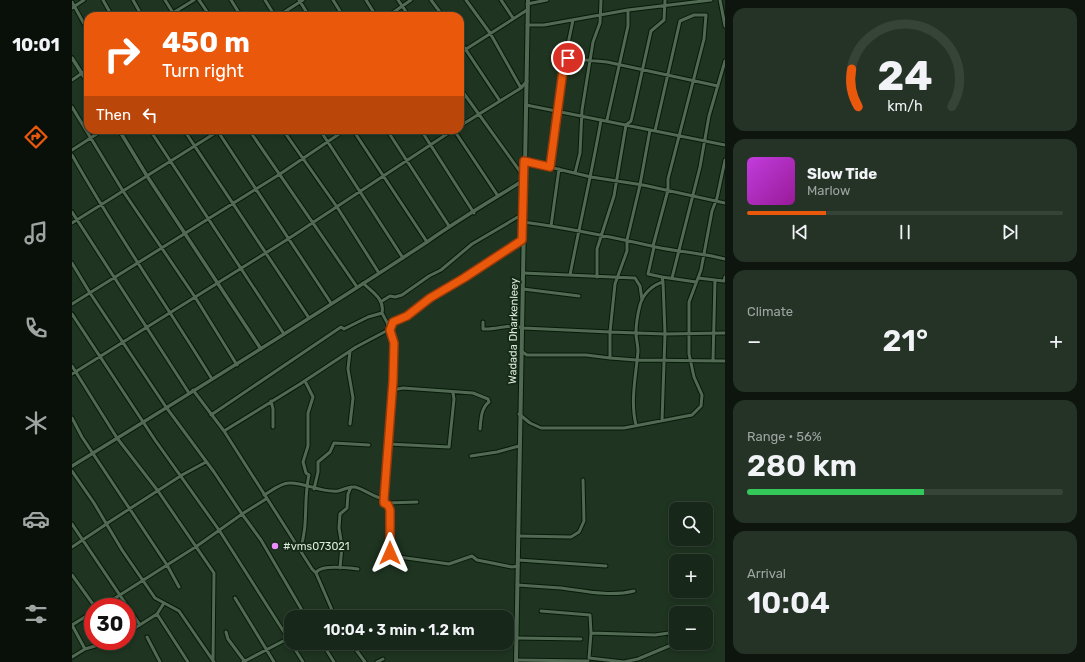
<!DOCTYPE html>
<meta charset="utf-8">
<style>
:root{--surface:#172719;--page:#243326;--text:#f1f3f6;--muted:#9ea5a2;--line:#364438;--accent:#ea580c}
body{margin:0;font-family:Rubik,sans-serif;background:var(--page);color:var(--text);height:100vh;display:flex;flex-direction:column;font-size:15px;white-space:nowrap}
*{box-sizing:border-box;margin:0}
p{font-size:13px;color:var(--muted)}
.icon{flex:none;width:22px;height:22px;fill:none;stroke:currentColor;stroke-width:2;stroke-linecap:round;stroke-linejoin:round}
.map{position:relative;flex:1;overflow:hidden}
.drawer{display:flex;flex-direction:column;gap:8px;padding:8px;background:#0d150e;width:360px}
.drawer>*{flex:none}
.hud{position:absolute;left:12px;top:12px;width:380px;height:122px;border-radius:12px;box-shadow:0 2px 6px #0003,0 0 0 1px var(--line);background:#ea580c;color:#fff;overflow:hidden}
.controls{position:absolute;left:597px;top:502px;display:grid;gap:8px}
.controls a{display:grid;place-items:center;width:44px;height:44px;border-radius:8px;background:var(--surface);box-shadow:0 2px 6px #0003,0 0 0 1px var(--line);font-size:20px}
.speed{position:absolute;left:12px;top:598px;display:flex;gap:8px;font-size:20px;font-weight:700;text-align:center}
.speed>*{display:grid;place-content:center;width:52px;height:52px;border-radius:50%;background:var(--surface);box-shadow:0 2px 6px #0003,0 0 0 1px var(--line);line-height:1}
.speed .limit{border:6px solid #d22;background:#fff;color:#111}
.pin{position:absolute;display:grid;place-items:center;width:34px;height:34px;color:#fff;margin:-17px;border:2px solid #fff;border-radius:50%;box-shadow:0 1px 4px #0007}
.me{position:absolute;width:44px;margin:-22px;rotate:0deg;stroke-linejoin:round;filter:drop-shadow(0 0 3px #0008)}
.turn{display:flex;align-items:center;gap:14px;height:84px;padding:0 12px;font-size:18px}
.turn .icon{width:52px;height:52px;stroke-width:2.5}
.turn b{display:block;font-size:28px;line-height:34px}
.then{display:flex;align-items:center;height:38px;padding:0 12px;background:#0003;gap:8px;font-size:15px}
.big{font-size:30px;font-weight:600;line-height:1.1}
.drawer .tile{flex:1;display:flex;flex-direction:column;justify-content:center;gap:6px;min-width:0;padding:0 14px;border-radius:12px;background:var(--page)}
.drawer .dial{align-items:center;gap:0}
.dial svg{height:104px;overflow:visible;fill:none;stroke:var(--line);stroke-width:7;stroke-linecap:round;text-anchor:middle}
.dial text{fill:var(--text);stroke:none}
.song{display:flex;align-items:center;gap:12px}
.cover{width:48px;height:48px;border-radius:6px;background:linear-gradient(135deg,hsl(290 70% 55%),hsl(300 70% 35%))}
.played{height:4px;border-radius:2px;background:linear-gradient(90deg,var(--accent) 25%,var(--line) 25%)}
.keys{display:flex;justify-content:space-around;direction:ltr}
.heat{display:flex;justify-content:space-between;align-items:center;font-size:22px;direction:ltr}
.charge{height:6px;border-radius:3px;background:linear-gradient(90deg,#34c759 56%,var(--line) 0)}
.trip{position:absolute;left:212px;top:610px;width:230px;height:40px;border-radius:12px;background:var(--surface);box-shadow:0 2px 6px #0003,0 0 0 1px var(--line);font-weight:600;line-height:40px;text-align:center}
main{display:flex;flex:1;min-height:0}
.tabs{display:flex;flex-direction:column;width:72px;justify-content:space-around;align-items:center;background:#09100a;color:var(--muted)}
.tabs .icon{width:28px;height:28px}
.tabs .on{color:var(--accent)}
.tabs b{font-size:18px;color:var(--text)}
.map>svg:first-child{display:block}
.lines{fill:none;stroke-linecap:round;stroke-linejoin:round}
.minor-casing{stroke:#071b09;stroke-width:5}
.tertiary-casing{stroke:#071b09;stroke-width:5.5}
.secondary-casing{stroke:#071b09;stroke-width:6}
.minor{stroke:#526953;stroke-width:3}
.tertiary{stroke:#526953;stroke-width:3.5}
.secondary{stroke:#526953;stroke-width:4}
.route-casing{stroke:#983908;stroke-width:10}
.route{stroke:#ea580c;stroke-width:7}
.poi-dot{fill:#eb8dfc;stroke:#152a17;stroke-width:1.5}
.labels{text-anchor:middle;stroke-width:4;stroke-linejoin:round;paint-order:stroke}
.street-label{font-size:11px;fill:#dce9dc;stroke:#152a17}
.poi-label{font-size:11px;fill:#dce9dc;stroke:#152a17;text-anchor:start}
</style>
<main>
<nav class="tabs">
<b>10:01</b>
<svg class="icon on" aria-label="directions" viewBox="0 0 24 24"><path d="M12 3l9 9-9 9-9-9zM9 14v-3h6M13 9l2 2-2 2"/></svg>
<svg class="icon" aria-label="music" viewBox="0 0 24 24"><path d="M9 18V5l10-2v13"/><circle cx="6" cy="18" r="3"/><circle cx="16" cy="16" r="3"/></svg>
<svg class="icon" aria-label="phone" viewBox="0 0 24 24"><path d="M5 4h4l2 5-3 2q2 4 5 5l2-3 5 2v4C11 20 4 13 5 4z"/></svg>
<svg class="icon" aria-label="climate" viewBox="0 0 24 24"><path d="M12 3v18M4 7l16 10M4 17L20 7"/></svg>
<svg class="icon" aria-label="car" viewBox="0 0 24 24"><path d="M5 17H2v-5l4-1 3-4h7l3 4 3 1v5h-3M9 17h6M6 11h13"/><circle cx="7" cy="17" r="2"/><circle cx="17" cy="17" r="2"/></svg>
<svg class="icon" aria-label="filters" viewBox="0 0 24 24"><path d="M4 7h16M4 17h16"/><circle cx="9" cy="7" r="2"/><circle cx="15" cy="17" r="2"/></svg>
</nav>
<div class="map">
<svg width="653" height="662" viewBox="0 0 653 662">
<rect width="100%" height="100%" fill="#1f3421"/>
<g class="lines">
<g class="minor-casing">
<path id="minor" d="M31,0L40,16
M61,0L70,16
M93,0L103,16
M127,0L138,16
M159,0L169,16
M193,0L203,16
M227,0L237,16
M261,0L271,16
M294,0L304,16
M326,0L337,16
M359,0L371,16
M394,0L418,33L449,88
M429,0L441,18
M648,0L653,26
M0,2L16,31
M455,4L475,0
M0,8L12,0
M96,16L122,0
M206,16L231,0
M316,16L339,0
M455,25H472L556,10L639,0
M388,41L428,101
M388,53L455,10
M493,58L535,62L646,86
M0,80L16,69
M388,88L452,177
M454,105L653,145
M0,107L51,191L123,297L165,365
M535,120L556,26V10
M388,126L449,88L455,81
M78,130L212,334
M112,130L237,318
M145,130L259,303
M177,130L285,287
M211,130L265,207L307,273
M248,130L331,258
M281,130L355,242
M315,130L377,226
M349,130L402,213
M382,130L426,196
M0,150L31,130
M0,155C43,232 94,304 140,379
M452,161L519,177L571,185L653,203
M478,167L492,63L501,20
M503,173L508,153L510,110L521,42L528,23L529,0
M0,212L117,393
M451,222C496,228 540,237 584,247C607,252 630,253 653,259
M0,223L148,130
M479,226L487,169
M581,246L596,190V179L632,39L634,15H622L608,21L583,131
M0,263L18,293L94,407L142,472L170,514L194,499
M451,273L563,278L568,286L570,300
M498,275C508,223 520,172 529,120
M525,277V249L542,196L554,125L559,121L564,99L579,31L592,20L593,0
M590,277L624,282
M600,278L628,167L637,116L653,61
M626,278L643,280
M291,283C300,292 313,299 310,313C329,343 321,380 317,414C314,442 314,471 312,499V503L316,505L318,510L320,556L377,564L400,556L405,560L440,567L446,566
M451,289L507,296
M310,301L318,296L323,297L330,295L357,276L369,270L400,244L451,214
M0,304L208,174L273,130
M0,314L83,440L147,530L219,643
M411,322V329C426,330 437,323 451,328L538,332L543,284L555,251V240L568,185L578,130
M449,351L455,355H514L538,358V332L593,334L591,282
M538,358L564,360L653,361
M641,360L643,280L652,281L653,277
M0,366L45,438L86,491
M0,374L216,239L381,130
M121,390L152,431L240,569L244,573L263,617
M321,390L331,388L401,393L416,399L417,402C409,408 409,419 408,429
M199,401L201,409V427
M447,414L458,423L469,428H552L620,415L629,406L630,395L622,377L617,354V302L629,270L640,211L645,198L653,160
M139,415L269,327L272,329L296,317L310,313
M0,418L10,437L95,565L107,587
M590,421L593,334L653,333
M278,424L281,398L276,369L278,351
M564,425C558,401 564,376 566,351C566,345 564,339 564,333C564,325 566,313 568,305C571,294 580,285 591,282L590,277L576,274L582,247
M152,431L228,384L284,347L318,329L321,322L335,316L357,298L392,278L450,240
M316,444L377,447L382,399L381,393
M399,456L425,452L447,446
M0,471L22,503L50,550L83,598L107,611L142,662
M242,489L246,472V462L258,452L262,443L297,445
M86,491L142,573L141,660
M192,495C199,491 209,483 217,483C232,482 249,493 266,491C272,490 276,486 283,487C294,490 301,497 312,499
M314,503L345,502
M0,524L68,625
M34,524L110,475L134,462
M446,536L499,537L507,532L512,521L511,480
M0,547L33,525
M228,550C237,524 231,500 237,475L234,473L231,462L236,446V413L241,397L233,381
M446,560L534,566
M268,568L270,546L267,528L268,514L275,508L276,494L279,487
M244,573C248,564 277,568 286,569
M0,575L23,607
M445,585C460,586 474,587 489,588C512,591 538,597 562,591
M163,598L202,662
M29,607L125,546L170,514L189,540L234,617
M469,611L518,615L519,633L517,658L552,662L566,659L604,643
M85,614L116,662
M435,622H445
M0,625L13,649
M0,625L21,612
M154,632L156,639L173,662
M55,633L85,614L92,603
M519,633L583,635L597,633L600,645
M75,637L88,662
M444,638L509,639
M219,643L231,662
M250,643L262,662
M279,643L293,662
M0,657L13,649L40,641
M444,660L516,661
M171,662L219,637
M305,662L311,659"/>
</g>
<g class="tertiary-casing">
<path id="tertiary" d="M0,58L16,83
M47,130L75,176L189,349
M0,466C119,393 238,319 355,242C386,220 420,200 452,180"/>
</g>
<g class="secondary-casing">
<path id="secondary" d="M444,662L456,0"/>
</g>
<use href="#minor" class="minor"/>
<use href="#tertiary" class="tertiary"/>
<use href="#secondary" class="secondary"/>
</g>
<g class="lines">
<g class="route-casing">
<path id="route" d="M318,553V510L316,505L312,503V499L321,381L322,343L318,330L321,322L335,316L358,298L392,278L450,240L452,161L478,167L492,63L493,58H496"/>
</g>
<use href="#route" class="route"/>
</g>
<circle class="poi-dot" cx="203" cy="546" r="4"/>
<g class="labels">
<g class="street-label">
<text transform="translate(441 331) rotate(-89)" y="4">Wadada Dharkenleey</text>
</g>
<g class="poi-label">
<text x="211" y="550">#vms073021</text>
</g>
</g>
</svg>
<div class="controls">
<a><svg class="icon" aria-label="search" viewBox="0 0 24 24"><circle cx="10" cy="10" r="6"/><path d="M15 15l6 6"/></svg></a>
<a>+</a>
<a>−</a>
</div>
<div class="speed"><div class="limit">30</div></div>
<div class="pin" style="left:496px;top:58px;background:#d93025"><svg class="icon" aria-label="arrive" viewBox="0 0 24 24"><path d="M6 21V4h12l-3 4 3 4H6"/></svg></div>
<svg class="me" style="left:318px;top:553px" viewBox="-20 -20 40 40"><path d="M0-17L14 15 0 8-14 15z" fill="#ea580c" stroke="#fff" stroke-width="4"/></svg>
<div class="trip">10:04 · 3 min · 1.2 km</div>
<div class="hud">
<div class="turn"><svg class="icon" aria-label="right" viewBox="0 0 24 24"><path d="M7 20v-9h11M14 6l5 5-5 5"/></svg><div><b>450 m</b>Turn right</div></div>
<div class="then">Then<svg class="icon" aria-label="left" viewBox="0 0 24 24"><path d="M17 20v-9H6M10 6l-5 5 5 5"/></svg></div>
</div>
</div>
<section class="drawer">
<div class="tile dial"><svg viewBox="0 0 100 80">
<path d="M14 69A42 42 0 1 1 86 69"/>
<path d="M14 69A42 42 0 0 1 9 40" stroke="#ea580c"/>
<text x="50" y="56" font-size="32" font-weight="700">24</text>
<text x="50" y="72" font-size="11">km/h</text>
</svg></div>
<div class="tile">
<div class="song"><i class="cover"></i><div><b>Slow Tide</b><p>Marlow</p></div></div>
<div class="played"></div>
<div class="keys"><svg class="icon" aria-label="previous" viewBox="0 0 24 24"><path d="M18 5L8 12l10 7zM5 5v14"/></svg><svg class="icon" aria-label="pause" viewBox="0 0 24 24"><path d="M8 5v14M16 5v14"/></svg><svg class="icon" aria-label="next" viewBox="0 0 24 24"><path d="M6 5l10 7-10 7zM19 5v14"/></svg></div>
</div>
<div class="tile"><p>Climate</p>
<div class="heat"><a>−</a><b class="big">21°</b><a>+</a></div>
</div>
<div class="tile"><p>Range · 56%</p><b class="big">280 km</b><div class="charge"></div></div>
<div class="tile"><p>Arrival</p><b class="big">10:04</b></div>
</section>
</main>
